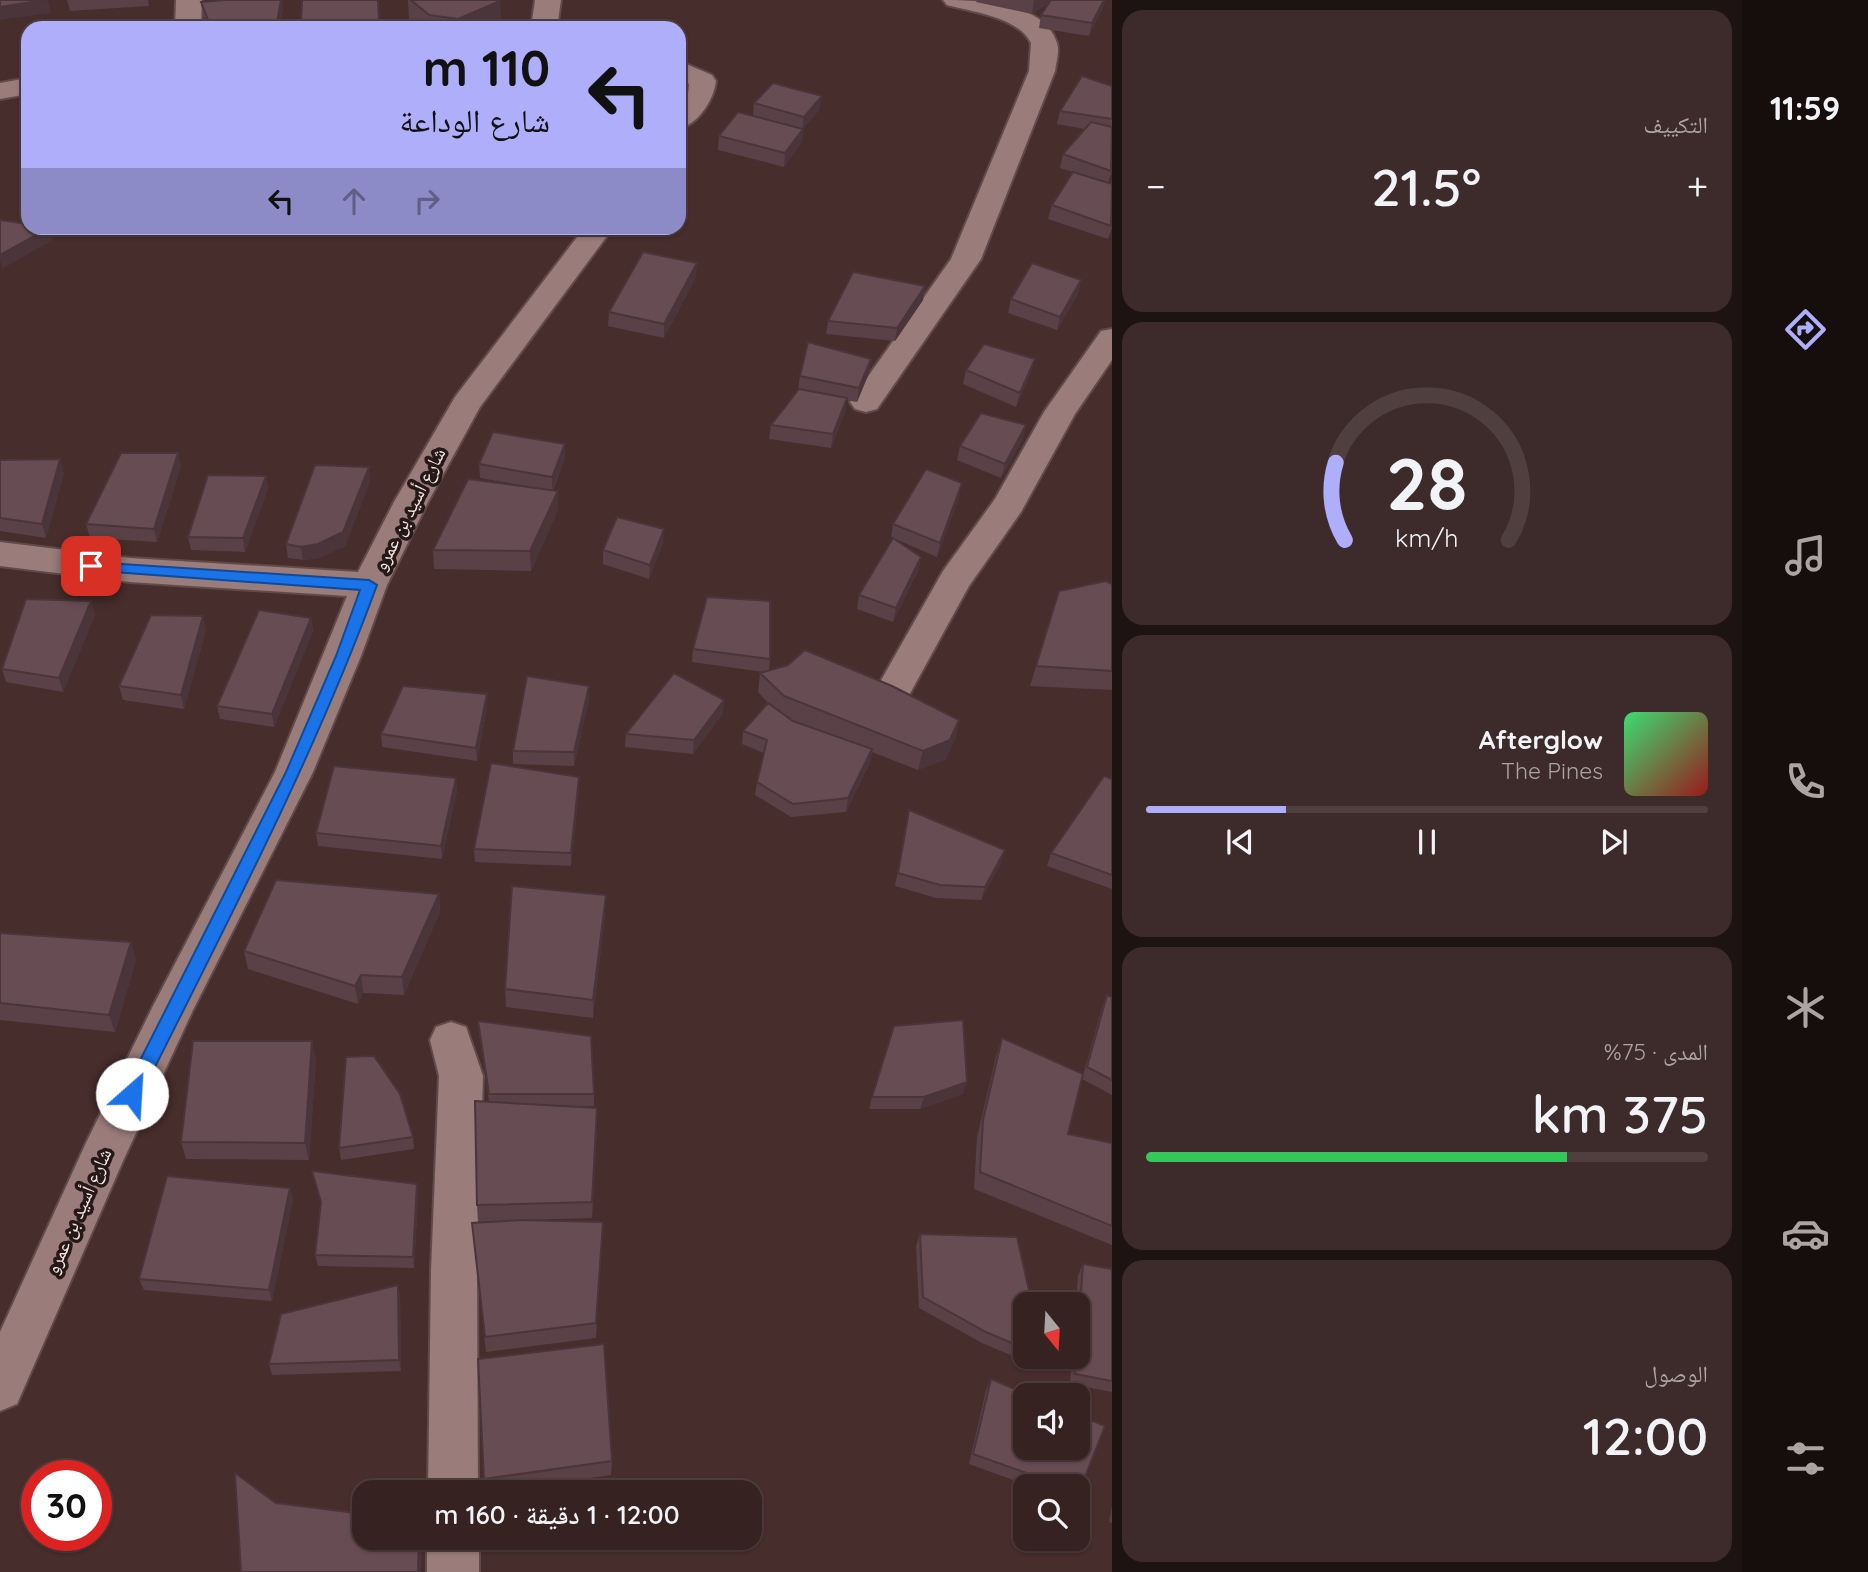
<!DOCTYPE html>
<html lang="ar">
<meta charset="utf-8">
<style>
:root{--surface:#352221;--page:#3d2a2a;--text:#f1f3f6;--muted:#aaa4a5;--line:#4f3f3f;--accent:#afaefa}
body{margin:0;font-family:Quicksand,"Noto Naskh Arabic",sans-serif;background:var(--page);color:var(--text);direction:rtl;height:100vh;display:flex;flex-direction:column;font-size:26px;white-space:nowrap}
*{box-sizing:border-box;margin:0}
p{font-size:23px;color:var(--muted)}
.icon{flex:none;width:38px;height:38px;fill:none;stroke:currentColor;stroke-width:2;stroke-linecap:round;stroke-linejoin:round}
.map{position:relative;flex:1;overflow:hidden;direction:ltr}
.panel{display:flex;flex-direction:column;gap:10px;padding:10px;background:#1d1312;width:630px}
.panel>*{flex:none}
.banner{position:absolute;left:21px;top:21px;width:665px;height:214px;border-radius:21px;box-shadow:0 2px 5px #0004,0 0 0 2px var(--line);direction:rtl;background:#afaefa;color:#111;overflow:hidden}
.needle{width:46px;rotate:162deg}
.tools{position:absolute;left:1013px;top:1292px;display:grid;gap:14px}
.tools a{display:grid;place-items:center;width:77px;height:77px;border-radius:14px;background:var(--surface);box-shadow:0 2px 5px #0004,0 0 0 2px var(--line);font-size:35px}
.speed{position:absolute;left:21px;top:1460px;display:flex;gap:14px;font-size:35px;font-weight:700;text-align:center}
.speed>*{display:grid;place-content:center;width:91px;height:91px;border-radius:50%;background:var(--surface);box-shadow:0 2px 5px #0004,0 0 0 2px var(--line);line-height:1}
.speed .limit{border:10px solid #d22;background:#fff;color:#111}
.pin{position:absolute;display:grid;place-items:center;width:60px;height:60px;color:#fff;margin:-30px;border-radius:14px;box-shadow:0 4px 10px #0006}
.me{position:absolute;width:77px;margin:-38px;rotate:26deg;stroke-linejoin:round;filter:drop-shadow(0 0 5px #0008)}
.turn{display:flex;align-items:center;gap:24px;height:147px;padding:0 21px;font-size:32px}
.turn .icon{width:91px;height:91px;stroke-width:2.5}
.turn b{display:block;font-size:49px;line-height:60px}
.lanes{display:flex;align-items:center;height:66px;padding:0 21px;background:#0003;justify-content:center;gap:35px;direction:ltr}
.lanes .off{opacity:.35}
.big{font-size:52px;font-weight:600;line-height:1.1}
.panel .widget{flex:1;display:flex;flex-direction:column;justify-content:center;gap:10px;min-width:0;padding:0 24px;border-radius:21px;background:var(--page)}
.panel .dial{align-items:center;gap:0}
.dial svg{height:182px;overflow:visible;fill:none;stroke:var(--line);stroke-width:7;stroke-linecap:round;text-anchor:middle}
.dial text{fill:var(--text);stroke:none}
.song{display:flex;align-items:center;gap:21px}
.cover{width:84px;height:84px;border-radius:10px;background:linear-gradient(135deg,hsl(140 70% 55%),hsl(0 70% 35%))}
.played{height:7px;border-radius:4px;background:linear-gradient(90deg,var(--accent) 25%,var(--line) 25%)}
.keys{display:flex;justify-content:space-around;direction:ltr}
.heat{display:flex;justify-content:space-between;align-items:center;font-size:38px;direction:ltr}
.charge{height:10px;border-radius:5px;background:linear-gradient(90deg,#34c759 75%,var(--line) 0)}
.trip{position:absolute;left:352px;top:1480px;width:410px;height:70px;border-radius:21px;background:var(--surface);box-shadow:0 2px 5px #0004,0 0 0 2px var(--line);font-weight:600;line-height:70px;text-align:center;direction:rtl}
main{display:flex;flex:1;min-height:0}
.menu{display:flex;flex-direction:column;width:126px;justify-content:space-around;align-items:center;background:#150e0d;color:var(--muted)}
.menu .icon{width:49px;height:49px}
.menu .current{color:var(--accent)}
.menu b{font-size:32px;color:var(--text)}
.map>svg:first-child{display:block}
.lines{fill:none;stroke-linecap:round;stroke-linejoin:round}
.minor-casing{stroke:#604b4a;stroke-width:4}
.minor{fill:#9a7c7a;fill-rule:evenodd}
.wall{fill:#594147}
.shaded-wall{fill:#49353a}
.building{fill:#684c53;stroke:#49353a;stroke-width:2}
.route{fill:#1a73e8;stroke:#114b97;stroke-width:2}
.labels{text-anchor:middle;stroke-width:7;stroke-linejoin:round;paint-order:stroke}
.street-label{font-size:19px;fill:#f5e4e2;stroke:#251918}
</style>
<main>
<nav class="menu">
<b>11:59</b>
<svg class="icon current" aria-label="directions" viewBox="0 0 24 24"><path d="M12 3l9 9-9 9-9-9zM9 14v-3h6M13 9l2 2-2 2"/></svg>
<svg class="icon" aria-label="music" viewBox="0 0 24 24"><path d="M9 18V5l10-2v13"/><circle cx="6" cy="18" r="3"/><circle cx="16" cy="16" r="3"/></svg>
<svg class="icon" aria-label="phone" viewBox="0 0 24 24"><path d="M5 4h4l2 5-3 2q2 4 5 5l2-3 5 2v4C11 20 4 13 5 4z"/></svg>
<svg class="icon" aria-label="climate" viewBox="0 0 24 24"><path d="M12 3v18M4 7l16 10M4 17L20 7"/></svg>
<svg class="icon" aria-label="car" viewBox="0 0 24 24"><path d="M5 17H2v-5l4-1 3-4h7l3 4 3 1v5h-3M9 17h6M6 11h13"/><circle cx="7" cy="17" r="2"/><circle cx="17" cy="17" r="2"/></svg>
<svg class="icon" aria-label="filters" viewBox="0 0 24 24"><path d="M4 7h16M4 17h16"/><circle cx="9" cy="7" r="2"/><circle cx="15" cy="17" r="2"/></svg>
</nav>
<section class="panel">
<div class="widget"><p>التكييف</p>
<div class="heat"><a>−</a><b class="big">21.5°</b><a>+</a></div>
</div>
<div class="widget dial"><svg viewBox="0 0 100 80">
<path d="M14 69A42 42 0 1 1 86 69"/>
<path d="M14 69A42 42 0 0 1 10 35" stroke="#afaefa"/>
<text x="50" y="56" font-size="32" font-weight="700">28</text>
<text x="50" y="72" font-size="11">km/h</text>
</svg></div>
<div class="widget">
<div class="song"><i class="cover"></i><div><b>Afterglow</b><p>The Pines</p></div></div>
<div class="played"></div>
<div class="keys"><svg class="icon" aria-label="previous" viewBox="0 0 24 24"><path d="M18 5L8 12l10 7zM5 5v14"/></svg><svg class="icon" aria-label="pause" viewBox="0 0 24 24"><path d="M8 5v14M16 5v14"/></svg><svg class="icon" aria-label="next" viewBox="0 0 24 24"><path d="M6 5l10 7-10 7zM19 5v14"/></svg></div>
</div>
<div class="widget"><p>المدى · 75%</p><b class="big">375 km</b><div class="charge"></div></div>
<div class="widget"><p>الوصول</p><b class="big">12:00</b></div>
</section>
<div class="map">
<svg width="1112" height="1572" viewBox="0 0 1112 1572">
<rect width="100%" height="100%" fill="#472d2c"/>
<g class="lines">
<g class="minor-casing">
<path id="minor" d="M176,0H202L201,28H175Z
M535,0H561L557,28H531Z
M943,0C978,0 1044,2 1057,43C1060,52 1056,62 1055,71L981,259L877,409L866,412L855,409L850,402L951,259L1029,71L1031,43C1018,17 973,12 947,5Z
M679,61L712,75L716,81C714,100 698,124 679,129V104L688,94L689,84L679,79Z
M28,78V94L0,99V83Z
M584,228H613L480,407L428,502L387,585L361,656L313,772L193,1010L123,1161L17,1404L0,1411V1332L85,1145L153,1006L275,772L347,596L130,582L0,566V542L130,558L358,572L394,502L455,397Z
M1112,329V360L1075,414L1021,512L969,586L902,708L889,712L876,708L871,698L943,571L995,499L1044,412L1101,331Z
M451,1022L466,1027L483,1076L477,1271L478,1493H428L431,1271L439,1076L430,1040L436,1027Z
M427,1538H479V1572H427Z"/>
</g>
<use href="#minor" class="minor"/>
</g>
<path class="wall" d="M67,0H148L149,6L70,11Z
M302,0L379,10L380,28H301Z
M408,0H499L500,1L501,24L492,28H418L409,20Z
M977,0H1105L1102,9L1089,36L1039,28L1041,15L1048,3L1032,14L976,2Z
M201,2L283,9L279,28H208L203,15Z
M1112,86V171L1108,183L1112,184V228L1108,239L1048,219L1052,205L1073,172L1060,168L1063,154L1085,129L1057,124L1060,111Z
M754,103L820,109L803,129L802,142L784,167L718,150L719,136L753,116Z
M696,277L664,338L608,326L609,312Z
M1081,280L1078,294L1057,330L1008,313L1011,299Z
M925,286L923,300L895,341L826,334L828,321Z
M871,359L869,373L857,402L846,400L845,412L831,448L769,439L771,425L798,390L800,376Z
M966,370L1031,372L1016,407L963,384Z
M1023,439L1001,478L957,460L960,446Z
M565,444V458L553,490L558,491V510L531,571L434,569L433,550L542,489L480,478L479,464Z
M0,460L64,473L46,538L0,531Z
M181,466L157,542L90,538L86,524Z
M266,476L268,489L245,552L191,550L188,537Z
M370,481L345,546L320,558L303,560L288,558L286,544Z
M959,497L937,557L893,538L921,557L918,571L893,622L857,609L859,595L893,538L891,537L893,524Z
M663,543L649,579L603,564V550Z
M1112,584V690L1030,686L1036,666Z
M95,615L63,692L6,682L2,669Z
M311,618L313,631L274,727L220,719L217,706Z
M206,630L184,709L123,700L119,686Z
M693,649L770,659L769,671L959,720L955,739L946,759L918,770L872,752L870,763L846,812L791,817L755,795L757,782L764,753L742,744L743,731L768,703L758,692L760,673L764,672L692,662Z
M589,700L574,766L513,764V751Z
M724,700L723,713L693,754L625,747L626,734Z
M487,707L477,761L382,747L381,734Z
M456,778L457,791L442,859L318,846L316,833Z
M1112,779V889L1047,866L1051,853Z
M579,790L571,866L475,862L474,849Z
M909,810L1001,863L981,900L936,898L895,886Z
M439,894L440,912L404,995L363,993L358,1004L248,969L244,951Z
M605,914L593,1018L506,1007L505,989Z
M0,933L131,942L136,960L115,1032L0,1020Z
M1107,995L1112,997V1095L1082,1079L1102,1008Z
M478,1021L594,1094V1106H567L597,1125L592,1218L525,1220L603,1222L596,1338L486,1352L472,1223L509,1221L478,1222L477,1205L489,1102L479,1033Z
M1002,1038L1068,1134L1112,1143V1245L974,1189L977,1137L996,1056Z
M316,1059L309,1160L186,1159L181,1142Z
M963,1094L920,1109H869L872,1097Z
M413,1137L414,1149L341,1160L339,1148Z
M312,1171L418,1196L414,1268L318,1266L315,1255L321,1204Z
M290,1188L293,1199L272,1301L144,1290L139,1279Z
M920,1234L1026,1304V1356H1044L1039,1367L982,1343L919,1308L916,1246Z
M1083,1264L1112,1269V1392L1070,1384L1072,1356H1078V1304H1076L1078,1275Z
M398,1285L400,1296L401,1371L272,1375L269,1364Z
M991,1379L1028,1395H1026V1447H1078V1415L1105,1426L1078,1494V1486H1030L969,1464L986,1390Z
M612,1461L611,1475L485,1493L484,1479Z
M1112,1506V1523L1109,1522Z"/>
<path class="shaded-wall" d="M48,0L51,13L0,20V7Z
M281,0H282L283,9L279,28H277V22Z
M1036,0H1054L1032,14L1034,1Z
M1104,0H1105L1102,9L1089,36L1092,23Z
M500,1L501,24L492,28H459L458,19Z
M822,96L820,109L803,129L802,142L784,167L785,153L802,130L804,117Z
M49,228H50L53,240L2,269L0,260V255Z
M697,263L696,277L664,338V324Z
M1081,280L1078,294L1057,330L1060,317Z
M925,286L923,300L895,341L897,328Z
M871,359L869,373L857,402L859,388Z
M1035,359L1031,372L1016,407L1020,393Z
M847,398L845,412L831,448L833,434Z
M1026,425L1023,439L1001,478L1005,464Z
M565,444V458L552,490V477Z
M178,453L181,466L157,542L154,529Z
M60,459L64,473L46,538L42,524Z
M369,467L370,481L345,546L320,558L303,560L301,547Z
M266,476L268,489L245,552L243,538Z
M962,483L959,497L937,557L940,543Z
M558,491V510L531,571L530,551Z
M664,529L663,543L649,579L650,565Z
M921,557L918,571L893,622L896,608Z
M91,601L95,615L63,692L59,678Z
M203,616L206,630L184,709L181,695Z
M311,618L313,631L274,727L272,714Z
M589,686V700L574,766V752Z
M487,694V707L477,761L476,748Z
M724,700L723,713L693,754L694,740Z
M959,720L955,739L946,759L918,770L923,751Z
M872,749L870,763L846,812L848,798Z
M579,777V790L571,866V853Z
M456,778L457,791L442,859L441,846Z
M1005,850L1001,863L981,900L985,887Z
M439,894L440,912L404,995L402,977Z
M606,895L605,914L593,1018V1000Z
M131,942L136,960L115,1032L109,1015Z
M361,975L363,993L358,1004L355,986Z
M312,1041L316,1059L309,1160L305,1143Z
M967,1082L963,1094L920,1109L924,1097Z
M417,1184L418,1196L414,1268L413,1257Z
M290,1188L293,1199L272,1301L269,1290Z
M398,1285L400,1296L401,1371L399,1360Z
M419,1538H422L421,1572H418Z"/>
<path class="building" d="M0,0H45L0,7Z
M225,0H281L277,22L211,27L201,2Z
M302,0H378L379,24L301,26Z
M411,0H499L500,1L458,19L429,15Z
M1051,0H1104L1092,23L1041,15Z
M1082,76L1112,86V119L1060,111Z
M773,83L822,96L804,117L754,103Z
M738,112L803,129L785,153L719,136Z
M1091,122L1112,127L1111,171L1063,154Z
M1073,172L1112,184L1111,226L1052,205Z
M0,220L28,224V228H49L0,255Z
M643,252L697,263L664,324L609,312Z
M1032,263L1081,280L1060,317L1011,299Z
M853,272L925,286L897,328L828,321Z
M808,342L871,359L859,388L800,376Z
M984,344L1035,359L1020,393L966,370Z
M799,389L847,398L833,434L771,425Z
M981,413L1026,425L1005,464L960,446Z
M493,432L565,444L552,477L479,464Z
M121,453H178L154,529L86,524Z
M60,459L42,524L0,518V460Z
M315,465L369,467L343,532L318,544L301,547L286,544Z
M926,469L962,483L940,543L893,524Z
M208,475L266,476L243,538L188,537Z
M468,479L558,491L530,551L433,550Z
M617,517L664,529L650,565L603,550Z
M893,538L921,557L896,608L859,595Z
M1106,581L1112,584V671L1036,666L1059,591Z
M707,597L770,601V659L693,649Z
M26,599L91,601L59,678L2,669Z
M259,610L311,618L272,714L217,706Z
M151,615L203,616L181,695L119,686Z
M805,650L892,686L959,720L950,740L923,751L784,696L760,673L788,665Z
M674,673L724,700L694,740L626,734Z
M527,676L589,686L574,752L513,751Z
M403,686L487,694L476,748L381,734Z
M768,703L793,721L872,749L848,798L793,804L757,782L767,740L743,731Z
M491,763L579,777L571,853L474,849Z
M334,766L456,778L441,846L316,833Z
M1104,776L1112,779V875L1051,853Z
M909,810L1005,850L985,887L940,885L898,873Z
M276,880L439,894L402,977L361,975L355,986L244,951Z
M512,886L606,895L593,1000L505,989Z
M0,933L131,942L109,1015L0,1003Z
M1107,995L1112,997V1080L1087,1067Z
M963,1020L967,1082L924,1097H872L894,1026Z
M478,1021L591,1036L594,1094H489Z
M1002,1038L1083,1074L1068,1134L1112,1143V1226L980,1172L983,1120Z
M193,1041H312L305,1143L181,1142Z
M374,1056L400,1094L413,1137L339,1148L346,1057Z
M475,1101L597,1108L592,1202L477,1205Z
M312,1171L417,1184L413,1257L315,1255L321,1202Z
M167,1176L290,1188L269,1290L139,1279Z
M521,1220L603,1222L596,1323L485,1337L472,1223Z
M920,1234L1017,1237L1032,1304H1026V1349L986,1332L923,1297Z
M1083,1264L1112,1269V1381L1075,1374L1076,1356H1078V1335Z
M398,1285L399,1360L269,1364L281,1314Z
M604,1344L612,1461L484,1479L478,1359Z
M991,1379L1028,1395H1026V1447H1078V1415L1105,1426L1079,1492L1078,1491V1486H1063L973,1454Z
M235,1473L276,1503L364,1514V1538H419L418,1572H241Z"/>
<path class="route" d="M91,562L369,580L377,585C312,763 223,930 139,1099L132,1101L126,1099L123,1094L286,772L336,656L360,590L86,570L84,566Z"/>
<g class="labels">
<g class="street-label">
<text transform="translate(409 509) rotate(-63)" y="7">شارع أسيد بن عمرو</text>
<text transform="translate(78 1211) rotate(-66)" y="7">شارع أسيد بن عمرو</text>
</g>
</g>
</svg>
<div class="tools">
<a><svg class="needle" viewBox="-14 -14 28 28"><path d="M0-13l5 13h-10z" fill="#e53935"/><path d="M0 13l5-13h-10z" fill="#aaa4a5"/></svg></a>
<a><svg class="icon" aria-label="sound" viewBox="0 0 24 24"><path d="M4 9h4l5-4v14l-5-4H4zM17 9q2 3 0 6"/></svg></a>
<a><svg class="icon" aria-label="search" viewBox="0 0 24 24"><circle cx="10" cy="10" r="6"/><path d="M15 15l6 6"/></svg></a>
</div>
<div class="speed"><div class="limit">30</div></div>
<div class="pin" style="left:91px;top:566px;background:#d93025"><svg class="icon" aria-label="arrive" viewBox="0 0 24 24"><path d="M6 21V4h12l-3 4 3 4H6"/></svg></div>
<svg class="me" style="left:132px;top:1094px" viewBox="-20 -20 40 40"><circle r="19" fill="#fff"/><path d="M0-13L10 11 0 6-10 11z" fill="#1a73e8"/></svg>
<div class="trip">12:00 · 1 دقيقة · 160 m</div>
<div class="banner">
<div class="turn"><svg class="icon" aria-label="left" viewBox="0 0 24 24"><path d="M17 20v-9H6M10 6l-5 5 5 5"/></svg><div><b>110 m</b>شارع الوداعة</div></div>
<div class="lanes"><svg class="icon" aria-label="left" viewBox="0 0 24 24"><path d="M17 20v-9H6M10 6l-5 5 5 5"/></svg><svg class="icon off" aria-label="ahead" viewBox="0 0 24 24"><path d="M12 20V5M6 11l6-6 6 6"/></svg><svg class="icon off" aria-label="right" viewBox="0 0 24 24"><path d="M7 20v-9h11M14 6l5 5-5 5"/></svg></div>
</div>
</div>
</main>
